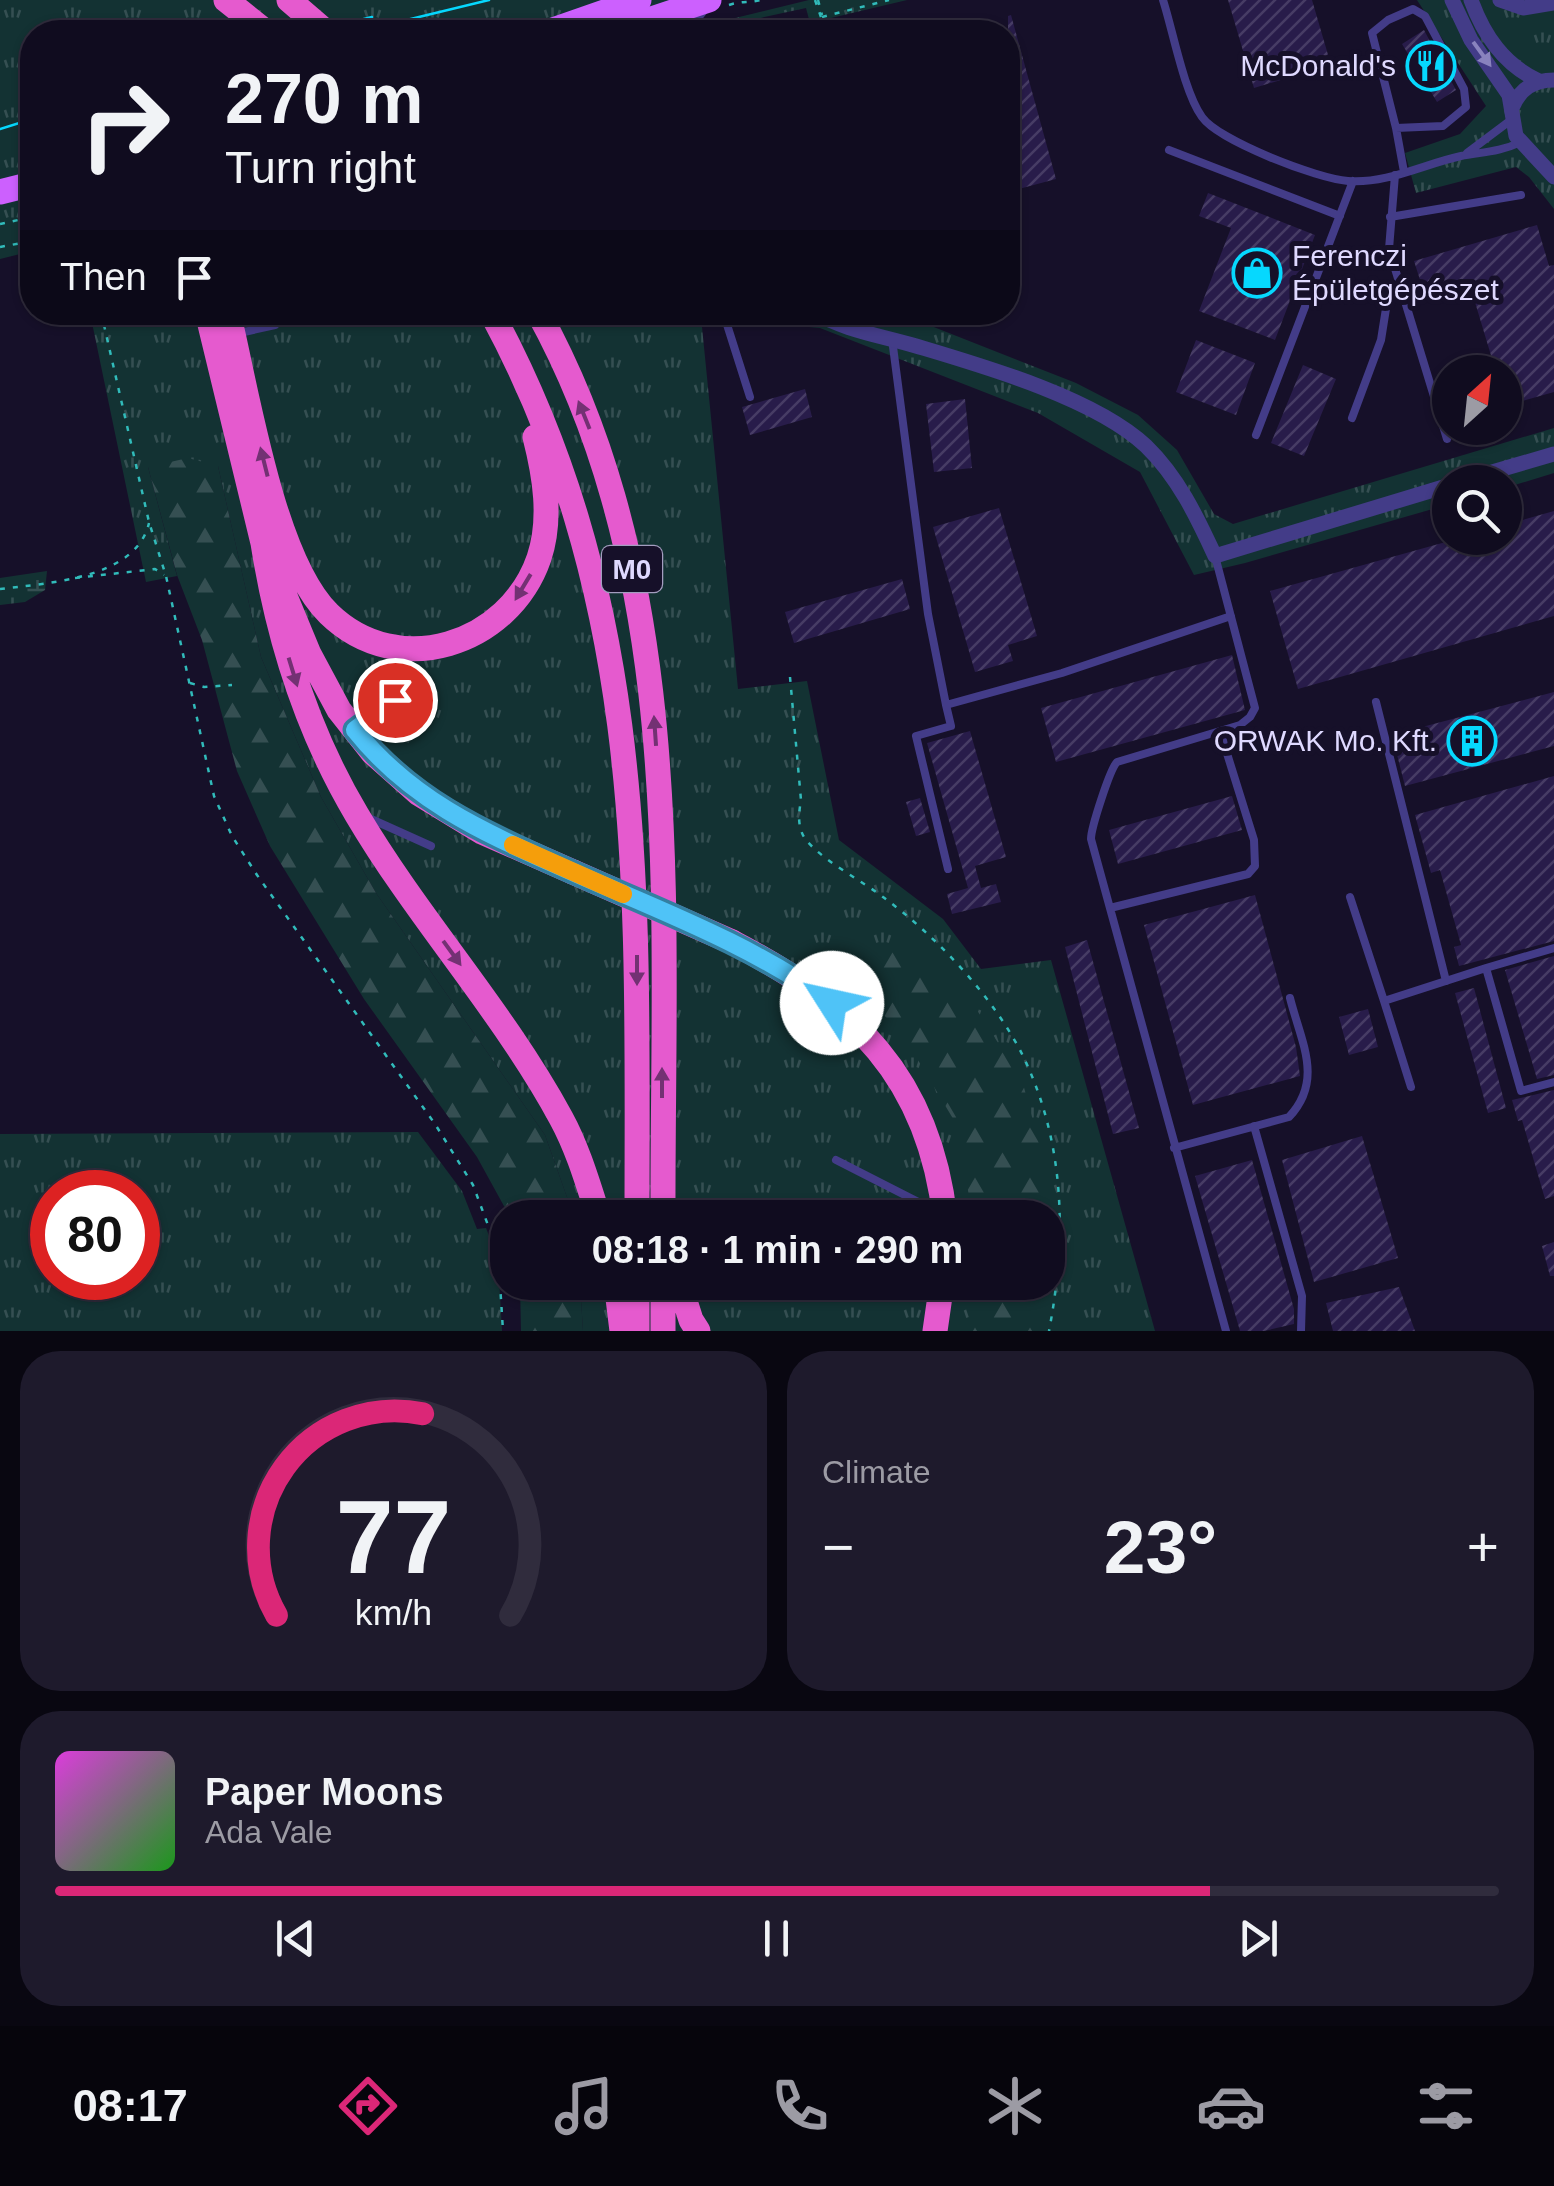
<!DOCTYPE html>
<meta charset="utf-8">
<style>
:root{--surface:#100c1f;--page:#1e1a2c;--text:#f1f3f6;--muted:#9c9ba4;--line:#302c3d;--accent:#db2777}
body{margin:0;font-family:Helvetica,sans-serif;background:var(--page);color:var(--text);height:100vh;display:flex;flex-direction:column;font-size:38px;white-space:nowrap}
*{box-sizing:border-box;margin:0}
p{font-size:32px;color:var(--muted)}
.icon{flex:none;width:55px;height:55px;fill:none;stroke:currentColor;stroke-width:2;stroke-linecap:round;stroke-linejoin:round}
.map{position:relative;height:1331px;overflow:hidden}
.side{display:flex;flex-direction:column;gap:20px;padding:20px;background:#090711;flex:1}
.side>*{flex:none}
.top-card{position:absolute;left:20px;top:20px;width:1000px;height:305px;border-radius:40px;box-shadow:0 2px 8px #0004,0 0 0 2px var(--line);background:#100c1f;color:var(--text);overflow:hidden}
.needle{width:65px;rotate:27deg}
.controls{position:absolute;left:1432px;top:355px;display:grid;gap:20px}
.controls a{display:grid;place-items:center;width:90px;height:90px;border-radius:50%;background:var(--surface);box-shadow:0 2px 8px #0004,0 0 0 2px var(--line);font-size:50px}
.speed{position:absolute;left:30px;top:1170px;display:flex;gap:20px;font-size:50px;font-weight:700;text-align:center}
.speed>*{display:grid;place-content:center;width:130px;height:130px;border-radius:50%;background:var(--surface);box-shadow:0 2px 8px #0004,0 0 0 2px var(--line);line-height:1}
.speed .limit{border:15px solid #d22;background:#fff;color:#111}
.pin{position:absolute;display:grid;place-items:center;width:85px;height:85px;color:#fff;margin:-42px;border:5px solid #fff;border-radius:50%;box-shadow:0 2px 10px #0007}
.me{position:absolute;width:110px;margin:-55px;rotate:305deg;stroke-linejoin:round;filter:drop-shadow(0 0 8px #0008)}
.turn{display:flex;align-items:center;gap:35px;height:210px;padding:0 40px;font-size:45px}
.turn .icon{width:130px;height:130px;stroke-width:2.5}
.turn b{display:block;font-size:70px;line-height:85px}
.then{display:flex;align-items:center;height:95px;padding:0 40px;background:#0003;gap:20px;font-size:38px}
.big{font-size:75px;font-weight:700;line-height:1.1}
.side .tile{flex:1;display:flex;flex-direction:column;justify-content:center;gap:15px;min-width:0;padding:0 35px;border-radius:40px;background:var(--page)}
.side .dial{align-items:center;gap:0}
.dial svg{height:260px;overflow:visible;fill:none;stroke:var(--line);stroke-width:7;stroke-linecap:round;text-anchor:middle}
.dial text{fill:var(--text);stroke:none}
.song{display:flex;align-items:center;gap:30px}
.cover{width:120px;height:120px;border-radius:15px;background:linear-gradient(135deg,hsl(300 70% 55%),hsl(120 70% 35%))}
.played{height:10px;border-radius:5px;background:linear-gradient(90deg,var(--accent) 80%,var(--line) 80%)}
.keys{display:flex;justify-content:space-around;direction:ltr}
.heat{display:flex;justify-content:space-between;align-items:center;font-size:55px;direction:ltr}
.side .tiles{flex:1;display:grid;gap:20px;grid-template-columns:1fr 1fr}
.tile:last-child{grid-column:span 2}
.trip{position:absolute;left:490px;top:1200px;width:575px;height:100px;border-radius:40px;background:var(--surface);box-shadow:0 2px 8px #0004,0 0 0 2px var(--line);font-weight:700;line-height:100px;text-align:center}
.tab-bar{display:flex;height:160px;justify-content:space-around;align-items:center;background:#06050c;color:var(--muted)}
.tab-bar .icon{width:70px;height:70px}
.tab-bar .active{color:var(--accent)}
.tab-bar b{font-size:45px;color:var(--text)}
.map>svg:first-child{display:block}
.grass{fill:url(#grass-tufts);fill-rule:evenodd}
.forest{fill:url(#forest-firs)}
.wetland{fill:url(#wetland-marsh)}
.building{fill:url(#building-hatch)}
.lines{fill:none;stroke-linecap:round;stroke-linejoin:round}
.path{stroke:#31bbba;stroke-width:2.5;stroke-dasharray:5 8;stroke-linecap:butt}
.service{stroke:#433c88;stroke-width:8}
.minor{stroke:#433c88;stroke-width:15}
.primary{stroke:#cc60fe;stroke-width:25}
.trunk{stroke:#e55ace;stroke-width:25}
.tram{stroke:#06d8fe;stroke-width:2.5}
.trunk-bridge{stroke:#e55ace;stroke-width:25}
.oneway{fill:#8983be}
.oneway2{fill:#733173}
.route-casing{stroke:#337fa1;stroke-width:25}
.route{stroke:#4fc3f7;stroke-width:18}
.slow{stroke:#f59e0b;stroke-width:18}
.labels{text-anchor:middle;stroke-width:10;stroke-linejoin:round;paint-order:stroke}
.shield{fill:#161029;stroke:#a39dbf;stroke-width:2.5}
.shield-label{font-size:28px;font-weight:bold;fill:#dfd9ff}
.poi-label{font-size:30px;fill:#dfd9ff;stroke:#161029;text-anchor:end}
</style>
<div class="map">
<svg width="1554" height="1331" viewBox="0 0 1554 1331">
<defs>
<pattern id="grass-tufts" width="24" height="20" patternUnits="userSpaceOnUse" patternTransform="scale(2.5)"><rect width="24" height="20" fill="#133233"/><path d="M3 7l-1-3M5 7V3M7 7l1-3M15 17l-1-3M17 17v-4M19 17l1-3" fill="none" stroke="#354f52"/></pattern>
<pattern id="forest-firs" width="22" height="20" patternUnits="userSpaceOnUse" patternTransform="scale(2.5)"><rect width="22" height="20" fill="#133233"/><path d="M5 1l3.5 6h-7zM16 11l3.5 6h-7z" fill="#354f52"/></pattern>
<pattern id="wetland-marsh" width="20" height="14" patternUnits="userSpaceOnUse" patternTransform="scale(2.5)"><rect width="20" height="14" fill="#133233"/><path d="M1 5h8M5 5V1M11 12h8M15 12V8" fill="none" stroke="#354f52"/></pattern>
<pattern id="building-hatch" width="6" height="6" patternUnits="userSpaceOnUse" patternTransform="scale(2.5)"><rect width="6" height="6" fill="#281c4a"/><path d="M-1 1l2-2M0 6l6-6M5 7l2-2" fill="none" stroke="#473c65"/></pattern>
</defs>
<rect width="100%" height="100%" fill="#161029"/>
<path class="grass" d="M0,0H687L698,27L809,0H907L810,23L806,8L705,30V32H32V251L0,259Z
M1417,0H1554V209L1529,177L1516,167L1416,193L1405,153L1460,134L1486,106Z
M90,313H914L922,316L921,322L1076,383L1138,415L1177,450L1214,514L1233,524L1554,428V473L1505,488V482H1450V504L1245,563L1194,575L1140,472L1038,413L820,328L701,317L738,689L807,681L839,840L943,919L981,969L1051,960L1155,1331H583L580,1283L1048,1282V1218L574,1217L545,1135L376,893L321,797L261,657L218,466L148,467L177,576L146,582Z
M418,1132L462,1191L477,1229L486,1228L498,1259L502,1331H0V1134ZM138,1192V1278H52V1192Z"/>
<path class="forest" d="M188,458L218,466L261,657L321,797L376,893L545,1135L574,1217H510L477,1157L364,999L270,846L237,771L202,640L177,575L148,467Z
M916,945L973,1004L1022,1080L1050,1184L1051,1256L1048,1279V1218L973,1217L955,1122L906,1040L846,972L844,958Z
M520,1283H580L583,1331H521Z
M974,1283H1047L1040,1331H967Z"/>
<path class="wetland" d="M47,571L45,590L25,602L0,605V578Z"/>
<path class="building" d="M1228,0H1312L1331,65L1254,88Z
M1011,15L1056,179L1008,192V16Z
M1424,30L1456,90L1437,102L1402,44Z
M1208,193L1315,235L1275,340L1199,311L1231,228L1199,216Z
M1537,225L1549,266L1554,265V392L1505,406V372H1496L1471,289L1427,302L1414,261Z
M1196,340L1255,363L1236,415L1176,392Z
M1303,365L1336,379L1304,456L1271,443Z
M805,389L812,417L750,435L742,407Z
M965,399L972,468L934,472L926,404Z
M999,508L1037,636L1008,645L1013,661L975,672L933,527Z
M1554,511V616L1298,689L1270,591L1460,538H1505V525Z
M902,579L910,609L794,643L785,612Z
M1232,655L1245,710L1056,762L1041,708Z
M1554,692V746L1405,786L1392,735Z
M970,731L1006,857L975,866L981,888L996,884L1001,902L952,914L947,894L968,888L927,743Z
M1554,776V941L1459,966L1454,947L1461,945L1440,870L1431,873L1415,815Z
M1232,796L1242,830L1118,864L1109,830Z
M920,798L930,832L916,836L906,802Z
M1255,895L1296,1047L1300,1076L1193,1105L1144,925Z
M1087,940L1139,1128L1113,1134L1065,947Z
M1554,956V1075L1537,1079L1505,970Z
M1474,988L1506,1108L1488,1113L1455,993Z
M1368,1009L1378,1047L1349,1055L1339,1017Z
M1554,1090V1196L1545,1199L1522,1120L1518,1121L1512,1100Z
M1362,1136L1398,1258L1314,1282L1282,1160Z
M1252,1160L1294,1309V1324L1264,1331H1240L1195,1176Z
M1554,1242V1276H1550L1542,1246Z
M1399,1287L1415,1331H1333L1326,1303Z"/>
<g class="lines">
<path class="path" d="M815,0L821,17
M818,0L822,15
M729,5C740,1 749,3 761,0
M822,17L889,0
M0,224L32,217
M0,247L32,241
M101,312L149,522L166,576L214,796L232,836L257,875L435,1124L473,1185L498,1252L503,1331
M75,578L155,569L164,575
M0,589C48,583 136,579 149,523
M790,677L801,800C799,812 797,825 804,837C819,859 861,880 883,897C935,935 994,997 1023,1056C1065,1143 1067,1237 1049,1331
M190,683L204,687L232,685"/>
<path class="service" d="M1163,0C1173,31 1184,92 1202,117C1219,141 1318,179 1348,181C1387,184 1424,164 1461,156C1482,152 1500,152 1521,142
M1396,128L1443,126L1466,107L1464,89L1425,16L1413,9L1388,20L1372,33L1396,128L1404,172
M1169,150L1340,216
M1467,153L1511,120
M1395,175L1389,249L1447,439
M1390,217L1521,195
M723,312L750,397
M235,334L275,325
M892,339L928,614L946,705L1062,673L1231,616
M1352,418L1381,340L1388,296L1399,285
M1256,435L1353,181
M1215,556L1255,708L1250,717L1240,725L1117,762C1110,769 1091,828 1091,839L1226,1331
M1376,702L1446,981
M946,705L951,726L916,736L948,869
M359,727L395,700
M371,819L431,846
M1350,897L1384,1001L1486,968L1521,1091L1554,1082
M1110,908L1248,874L1255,866L1254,840L1220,731
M1486,968L1554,948
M1384,1001L1411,1087
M1254,1126L1302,1296L1301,1331
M1174,1148L1289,1117C1324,1080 1301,1042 1290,998
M836,1160L938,1212"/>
<path class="minor" d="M1452,0L1471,40L1509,95L1516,136L1554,177
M1471,0C1484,36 1504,65 1539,81
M1500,0L1523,8L1554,3
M637,32H669
M689,32L692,20L703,6
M1512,108C1520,89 1533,80 1554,80
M814,312C843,330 883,336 916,346C983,366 1095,398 1146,446C1178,477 1197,517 1215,556L1450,485
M1458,482L1554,454"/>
<path class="primary" d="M547,32L639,0
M612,32L709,0
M0,192L32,184"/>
<path class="trunk" d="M226,0L266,32
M289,0L326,32
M207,312L263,543L309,654L339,710L373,753L418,793L482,832L573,872
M228,312C247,391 273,560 329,614C398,681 509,645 539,558C552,519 545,476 535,437
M491,312C649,604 637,898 637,1218
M538,312C689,586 662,916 663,1218
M263,543C278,639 307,731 357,815C419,920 503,1011 561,1118C578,1149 588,1184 599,1218
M732,942C853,1005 929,1076 945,1218
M616,1282L622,1331
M637,1282V1331
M663,1282V1331
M679,1282L691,1320L698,1331
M935,1331L942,1282"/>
<path class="tram" d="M311,32L372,17
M357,32L489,0
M0,129L32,119"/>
<path class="trunk-bridge" d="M573,872L732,942"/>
</g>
<defs><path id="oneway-solid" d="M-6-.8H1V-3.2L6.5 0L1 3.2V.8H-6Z" transform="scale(2.5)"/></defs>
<use class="oneway" href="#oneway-solid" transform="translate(1482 54) rotate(54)"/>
<g class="oneway2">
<use href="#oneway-solid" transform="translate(584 415) rotate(-112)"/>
<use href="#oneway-solid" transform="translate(264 462) rotate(-104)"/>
<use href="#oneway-solid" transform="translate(523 587) rotate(121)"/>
<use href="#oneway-solid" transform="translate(293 672) rotate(73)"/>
<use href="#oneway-solid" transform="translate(655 731) rotate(-94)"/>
<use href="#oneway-solid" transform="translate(452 953) rotate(54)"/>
<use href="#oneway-solid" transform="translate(637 970) rotate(90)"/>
<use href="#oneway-solid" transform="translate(662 1083) rotate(-90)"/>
</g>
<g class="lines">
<g class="route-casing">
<path id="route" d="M395,700L355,730C409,798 480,831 557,865C650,907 749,942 832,1003"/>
</g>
<use href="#route" class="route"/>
<path class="slow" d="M513,845L623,894"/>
</g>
<defs>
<g id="restaurant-ring" transform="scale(2.5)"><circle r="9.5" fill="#161029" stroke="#06d8fe" stroke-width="1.5"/><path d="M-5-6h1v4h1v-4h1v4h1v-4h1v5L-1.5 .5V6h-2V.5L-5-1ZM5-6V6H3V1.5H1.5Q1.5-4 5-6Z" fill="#06d8fe"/></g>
<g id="shop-ring" transform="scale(2.5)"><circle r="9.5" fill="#161029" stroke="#06d8fe" stroke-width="1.5"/><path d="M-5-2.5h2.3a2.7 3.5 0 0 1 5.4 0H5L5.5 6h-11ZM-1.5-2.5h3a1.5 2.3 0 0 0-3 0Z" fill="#06d8fe"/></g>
<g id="building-ring" transform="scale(2.5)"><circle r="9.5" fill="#161029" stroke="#06d8fe" stroke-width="1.5"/><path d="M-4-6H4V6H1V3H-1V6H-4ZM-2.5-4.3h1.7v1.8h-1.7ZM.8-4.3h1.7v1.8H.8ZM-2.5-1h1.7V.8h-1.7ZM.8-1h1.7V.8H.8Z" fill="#06d8fe"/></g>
</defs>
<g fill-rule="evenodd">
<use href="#restaurant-ring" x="1431" y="66"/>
<use href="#shop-ring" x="1257" y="273"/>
<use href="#building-ring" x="1472" y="741"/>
</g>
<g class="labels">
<rect class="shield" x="602" y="546" width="60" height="46" rx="8"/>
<g class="shield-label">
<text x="632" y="579">M0</text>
</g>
<g class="poi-label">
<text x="1396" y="76">McDonald's</text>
<text x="1292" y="266" text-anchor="start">Ferenczi<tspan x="1292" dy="34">Épületgépészet</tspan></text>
<text x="1437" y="751">ORWAK Mo. Kft.</text>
</g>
</g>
</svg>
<div class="controls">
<a><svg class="needle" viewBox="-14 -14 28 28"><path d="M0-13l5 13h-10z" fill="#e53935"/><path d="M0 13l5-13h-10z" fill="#9c9ba4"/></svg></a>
<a><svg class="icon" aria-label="search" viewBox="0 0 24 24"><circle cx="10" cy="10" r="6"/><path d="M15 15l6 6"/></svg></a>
</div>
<div class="speed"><div class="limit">80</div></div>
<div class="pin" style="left:395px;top:700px;background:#d93025"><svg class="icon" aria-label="arrive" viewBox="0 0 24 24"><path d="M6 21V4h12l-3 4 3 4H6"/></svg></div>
<svg class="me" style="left:832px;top:1003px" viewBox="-20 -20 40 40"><circle r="19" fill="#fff"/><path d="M0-13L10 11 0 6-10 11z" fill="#4fc3f7"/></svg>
<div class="trip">08:18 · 1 min · 290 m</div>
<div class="top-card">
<div class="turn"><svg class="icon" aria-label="right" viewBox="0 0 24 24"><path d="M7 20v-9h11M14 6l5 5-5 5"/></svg><div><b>270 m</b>Turn right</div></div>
<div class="then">Then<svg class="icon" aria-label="arrive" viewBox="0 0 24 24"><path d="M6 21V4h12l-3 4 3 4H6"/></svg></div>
</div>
</div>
<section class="side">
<div class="tiles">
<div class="tile dial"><svg viewBox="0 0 100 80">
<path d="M14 69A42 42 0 1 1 86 69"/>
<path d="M14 69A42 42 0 0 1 59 7" stroke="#db2777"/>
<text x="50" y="56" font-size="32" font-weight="700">77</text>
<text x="50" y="72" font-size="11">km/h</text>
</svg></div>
<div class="tile"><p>Climate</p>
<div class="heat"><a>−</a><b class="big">23°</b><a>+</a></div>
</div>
<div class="tile">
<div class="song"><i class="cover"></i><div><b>Paper Moons</b><p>Ada Vale</p></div></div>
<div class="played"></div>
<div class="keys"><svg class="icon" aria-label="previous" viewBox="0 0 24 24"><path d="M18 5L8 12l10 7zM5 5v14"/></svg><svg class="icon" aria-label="pause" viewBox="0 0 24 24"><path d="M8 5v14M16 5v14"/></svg><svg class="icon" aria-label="next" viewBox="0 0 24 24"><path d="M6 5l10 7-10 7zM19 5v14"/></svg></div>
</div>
</div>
</section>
<nav class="tab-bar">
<b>08:17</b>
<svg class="icon active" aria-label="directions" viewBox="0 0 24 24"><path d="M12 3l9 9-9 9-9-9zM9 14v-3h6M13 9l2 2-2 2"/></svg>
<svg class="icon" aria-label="music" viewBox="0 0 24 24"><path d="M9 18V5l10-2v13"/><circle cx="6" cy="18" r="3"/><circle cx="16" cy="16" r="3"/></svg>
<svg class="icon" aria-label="phone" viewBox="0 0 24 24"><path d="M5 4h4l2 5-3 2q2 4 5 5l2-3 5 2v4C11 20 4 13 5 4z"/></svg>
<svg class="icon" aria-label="climate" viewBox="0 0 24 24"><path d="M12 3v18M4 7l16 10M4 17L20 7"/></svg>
<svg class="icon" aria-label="car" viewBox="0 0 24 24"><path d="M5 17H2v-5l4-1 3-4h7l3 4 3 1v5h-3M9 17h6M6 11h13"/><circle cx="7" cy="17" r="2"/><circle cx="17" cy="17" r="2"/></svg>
<svg class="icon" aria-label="filters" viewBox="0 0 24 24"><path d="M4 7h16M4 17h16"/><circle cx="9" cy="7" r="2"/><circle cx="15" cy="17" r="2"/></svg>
</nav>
